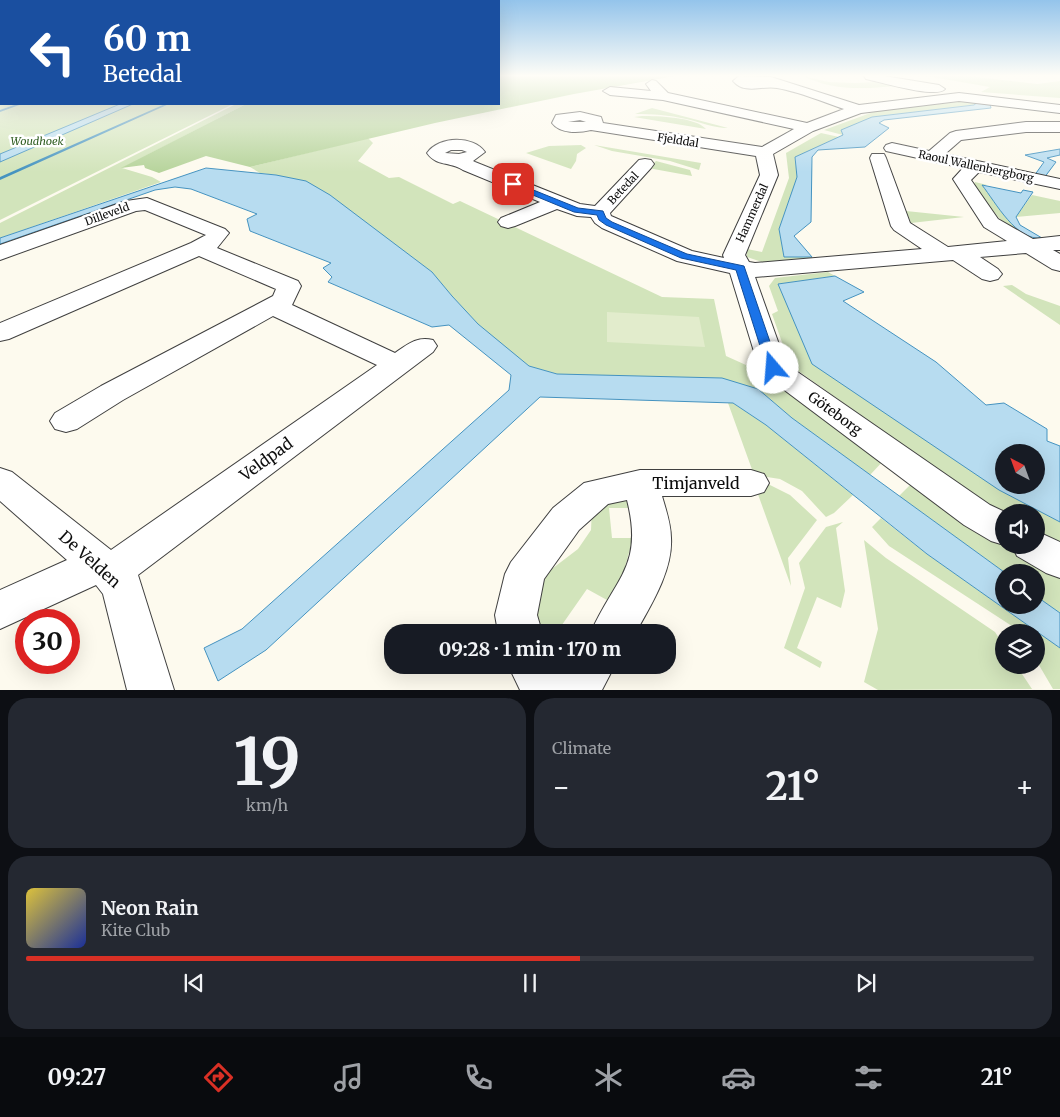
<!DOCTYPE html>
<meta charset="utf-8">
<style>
:root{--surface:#171b24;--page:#242831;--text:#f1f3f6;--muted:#9ea1a6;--line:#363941;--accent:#d93025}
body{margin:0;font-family:Merriweather,serif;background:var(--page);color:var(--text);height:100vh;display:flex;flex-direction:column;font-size:19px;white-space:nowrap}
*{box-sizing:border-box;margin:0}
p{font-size:16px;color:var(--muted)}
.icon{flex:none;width:28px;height:28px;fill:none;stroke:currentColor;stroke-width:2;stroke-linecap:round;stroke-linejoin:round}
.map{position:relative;height:690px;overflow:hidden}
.drawer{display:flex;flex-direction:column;gap:8px;padding:8px;background:#0d0f14;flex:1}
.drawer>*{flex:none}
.banner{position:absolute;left:0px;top:0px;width:500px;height:105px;box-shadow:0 5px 20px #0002;background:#1a4fa0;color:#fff;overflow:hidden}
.needle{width:32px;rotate:319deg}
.controls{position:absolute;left:995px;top:444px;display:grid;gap:10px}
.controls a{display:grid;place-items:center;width:50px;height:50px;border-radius:50%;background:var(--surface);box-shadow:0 5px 20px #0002;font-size:25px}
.speed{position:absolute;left:15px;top:609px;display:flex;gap:10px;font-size:25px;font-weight:700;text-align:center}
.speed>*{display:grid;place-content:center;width:65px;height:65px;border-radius:50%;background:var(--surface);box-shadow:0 5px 20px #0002;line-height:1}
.speed .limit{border:8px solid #d22;background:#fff;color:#111}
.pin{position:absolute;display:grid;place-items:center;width:42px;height:42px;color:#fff;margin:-21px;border-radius:10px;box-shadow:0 2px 8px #0006}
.me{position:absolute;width:55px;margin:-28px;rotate:342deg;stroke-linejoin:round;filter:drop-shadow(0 0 4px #0008)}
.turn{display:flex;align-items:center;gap:18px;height:105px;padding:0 20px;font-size:22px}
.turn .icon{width:65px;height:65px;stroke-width:2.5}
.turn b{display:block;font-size:35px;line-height:42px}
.big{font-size:38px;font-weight:700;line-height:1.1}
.drawer .tile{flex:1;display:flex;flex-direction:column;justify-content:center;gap:8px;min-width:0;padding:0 18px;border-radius:20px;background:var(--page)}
.drawer .dial{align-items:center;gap:0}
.dial b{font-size:65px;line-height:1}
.song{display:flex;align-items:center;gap:15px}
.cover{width:60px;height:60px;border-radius:8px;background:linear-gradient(135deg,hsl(50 70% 55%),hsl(230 70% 35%))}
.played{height:5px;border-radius:2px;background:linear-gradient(90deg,var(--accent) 55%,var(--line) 55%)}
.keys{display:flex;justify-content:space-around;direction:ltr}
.heat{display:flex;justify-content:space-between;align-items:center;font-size:28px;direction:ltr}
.drawer .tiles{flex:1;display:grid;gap:8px;grid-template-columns:1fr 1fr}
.tile:last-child{grid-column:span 2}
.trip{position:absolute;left:384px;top:624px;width:292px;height:50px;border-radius:20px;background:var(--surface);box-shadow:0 5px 20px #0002;font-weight:700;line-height:50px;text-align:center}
.tabs{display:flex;height:80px;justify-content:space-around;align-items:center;background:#090b0e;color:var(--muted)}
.tabs .icon{width:35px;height:35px}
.tabs .active{color:var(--accent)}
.tabs b{font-size:22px;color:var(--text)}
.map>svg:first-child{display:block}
.green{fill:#d2e4bb}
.forest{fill:#b7d49c}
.pitch{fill:#e2eccc}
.water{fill:#b7dcf0;stroke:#4593c0;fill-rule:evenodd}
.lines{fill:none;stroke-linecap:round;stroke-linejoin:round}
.stream{fill:#4593c0;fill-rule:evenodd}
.minor-casing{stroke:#404040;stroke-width:2}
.minor{fill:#fff;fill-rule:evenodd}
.route{fill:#1a73e8;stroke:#114b97}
.labels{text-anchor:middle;stroke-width:5;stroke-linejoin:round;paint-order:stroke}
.far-street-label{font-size:11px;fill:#0d0d0d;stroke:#fff}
.far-park-label{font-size:11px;font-style:italic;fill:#315e23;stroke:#fff}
.street-label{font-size:14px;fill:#0d0d0d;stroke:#fff}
.near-street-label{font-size:16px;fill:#0d0d0d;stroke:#fff}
</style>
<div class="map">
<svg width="1060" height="690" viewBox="0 0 1060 690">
<rect width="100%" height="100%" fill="#fdfaee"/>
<path class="green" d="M0,76L1,104H233L0,220Z
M803,76L829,82L855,83L875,82L895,86C863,89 833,91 803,76Z
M926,76H967L1037,84L1060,81V98L981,92L990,87Z
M974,100L978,102L974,105L872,117L841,131L843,135L824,130L876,111Z
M236,104H246L122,168L152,177L161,182L0,238V223Z
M652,108L728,128C713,128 701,122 686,119C669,115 653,114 635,114Z
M642,116C657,116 696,117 706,129L634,117Z
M821,133L839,137L795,157L797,177L779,229L784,257H812L813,260L762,262L747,257V249L762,252L789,178L786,153Z
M368,138L373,143L358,161L389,178L399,177L453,204L460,201L662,297L714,299L726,356L746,365H762L885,459L870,475L792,418L758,389L557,374L529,366L507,350L478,324L452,296L432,272L389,240L276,175L260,173L250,167Z
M581,145L586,148L577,154L576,161L571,169L526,153L549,146Z
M594,145L701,163L699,170L670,161L612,151Z
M656,161L690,170L692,176L648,168Z
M975,182L987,185H983L1016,228L1035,239C1009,241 988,202 974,184Z
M1032,195L1060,201V213L1016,217Z
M906,211L964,217L911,223Z
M828,272L835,276L778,284L999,490L1060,522V543L1036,530V512L1004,513L980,500L790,365L772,314L778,311L769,286L775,278Z
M1012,285L1026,294L1060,306V325L1003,286Z
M728,403H733L766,425L853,495L834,513L826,517L802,491L780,479L754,475Z
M914,481L1004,538V545H1016L1060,570V613L1036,596V572H1004L899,496Z
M768,484L790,495L817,520L788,558L791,586L755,486Z
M626,497L630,508H609L612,538H633L622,578L607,600L587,589L557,632H537L533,605L540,578L578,549L591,530L592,507Z
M881,518L927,554L1060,648V689H1053L1036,660V632H1021L889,546L872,527Z
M843,522L836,528L845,591L841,608L817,597L797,648L822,662L820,668L784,648L805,588L799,563L826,527Z
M864,540L886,558L995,632L1004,646V665H1016L1032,689L878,690L864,682L878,629Z"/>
<path class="forest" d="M499,76H675L574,94L435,123L250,167L206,156L159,173L145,168L144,165L121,168L246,104H499Z"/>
<path class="pitch" d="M607,312L699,317L705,347L607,342Z"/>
<path class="water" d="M978,102L990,104L991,108L884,120L879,123L889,128L865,147L818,150L812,157L811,222L794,236L812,257H784L779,229L797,177L795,157L843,135L841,130L872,117L974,105Z
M120,104H133L0,162V154Z
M1060,149V155L1047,158L1056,162L1044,178L1034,176L1044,162L1025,155Z
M206,168L276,175L306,181L330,195L432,272L452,296L478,324L529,366L557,374L722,378L758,389L792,418L1004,572V605H1036V596L1060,613V648L927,554L766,425L733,403L540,397L266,650L218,681L204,648L242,629L509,390L511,375L449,325L432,327L328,282L332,277L323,268L331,263L250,231L247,219L257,214L191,189L175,187L155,190L0,244V238Z
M982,185L1021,193L1023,190L1033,192L1016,217L1020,225L1042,238C1016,241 996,203 982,185Z
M835,276L864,292L843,301L936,362L986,405L1004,403L1047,429V441L1060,446V522L999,490L812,364L778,284ZM1036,452V485H1004V452Z"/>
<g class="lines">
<path class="stream" d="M17,104H22L0,112V110Z
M165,104H169L0,180V177Z"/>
<g class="minor-casing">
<path id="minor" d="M739,76L771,77L859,105L959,93L1060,105V113L959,101L861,113L813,131L773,154L778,175L745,255L749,262L755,263L922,249L894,230L891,226L870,158L872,154H884L886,158L910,223L948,247L1007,241L984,227L953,179L963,168L886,151L884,148L886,145L892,143L929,151L950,133L956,131L1026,122H1060V132H1026L961,140L945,154L1060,179V189L979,172L971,180L998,219L1033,239L1060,236V250H1053L1060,254V271L1052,269L1026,253L980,257L998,269L1002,274L998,279L990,281L982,279L953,260L755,277L786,364L990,505L1005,512L1004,545H1005H1004L991,541L964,525L763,374L759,368L730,273L677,261L602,228L595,223L591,217L577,216L557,209L515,226L508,228L501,226L498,222L501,218L540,202L463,170C449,161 437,167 427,153C439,136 473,135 485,152L473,161L475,162L580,204L595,206L639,160L645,159L651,160L654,164L651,168L610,213L611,216L692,251L724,258L723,255L760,175L756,156L591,130C579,133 560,134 552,123L556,115L580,112L601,117L603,123L762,147L794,129L663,100L610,95L603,91L610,87L651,91L646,84L652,80L656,81L668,93L807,123L844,109C823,102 800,92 777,88C763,85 745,95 733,81ZM580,120L586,122H568ZM462,150L467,152L459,154L445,153L451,150Z
M864,76H884L939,85L945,89C937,99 880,82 866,79Z
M147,198L225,229L229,233L217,248L298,281L301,286L292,305L395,353C408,344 417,336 433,340L437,346L433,352L138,575L174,690H127L103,594L96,585L0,629V590L67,560L0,501V468L12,472L111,550L377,365L273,316L123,400L77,429L66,432L55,429L50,421L55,413L101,386L273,296L276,289L199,256L9,339L0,341V323L191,243L206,235L145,210L136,211L0,260V245L126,201Z
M640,470H751L764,474L769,483L764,492L751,496H662C666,510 671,524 671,538C673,570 651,605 636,632H591C615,578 644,566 627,500L608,504L579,530L544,579L537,615L542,632H498L495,615L505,574L511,562L553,508L584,483Z
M1036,531L1060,542V578L1046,573L1017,556L1012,545H1036Z
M508,665H559L561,668L564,665H615L602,690H520Z"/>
</g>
<use href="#minor" class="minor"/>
</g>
<linearGradient id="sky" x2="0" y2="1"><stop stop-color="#94c4eb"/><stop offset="0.44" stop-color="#fefdf7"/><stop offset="1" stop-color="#fefdf7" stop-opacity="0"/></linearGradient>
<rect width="1060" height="172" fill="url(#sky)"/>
<path class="route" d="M511,183H516L578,208L603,211L606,218L612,222L687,254L744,266L779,368L777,371H769L767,368L736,270L681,258L606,225L599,220L597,215L574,212L511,186Z"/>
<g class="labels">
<g class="far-street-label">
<text transform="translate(678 140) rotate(9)" y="4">Fjelddal</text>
<text transform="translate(976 166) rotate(12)" y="4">Raoul Wallenbergborg</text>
<text transform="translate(623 188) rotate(-47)" y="4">Betedal</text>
<text transform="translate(752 213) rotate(-66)" y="4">Hammerdal</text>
<text transform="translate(107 214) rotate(-20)" y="4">Dilleveld</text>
</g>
<g class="far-park-label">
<text x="37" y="145">Woudhoek</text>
</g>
<g class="street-label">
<text transform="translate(835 413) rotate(36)" y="5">Göteborg</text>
</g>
<g class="near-street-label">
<text transform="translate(266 459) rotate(-36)" y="6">Veldpad</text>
<text x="696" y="489">Timjanveld</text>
<text transform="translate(90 559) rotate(42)" y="6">De Velden</text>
</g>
</g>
</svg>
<div class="controls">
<a><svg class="needle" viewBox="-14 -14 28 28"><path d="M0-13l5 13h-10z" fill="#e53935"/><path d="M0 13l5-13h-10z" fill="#9ea1a6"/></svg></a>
<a><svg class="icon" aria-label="sound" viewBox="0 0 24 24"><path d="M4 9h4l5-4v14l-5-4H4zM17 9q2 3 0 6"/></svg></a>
<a><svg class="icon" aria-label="search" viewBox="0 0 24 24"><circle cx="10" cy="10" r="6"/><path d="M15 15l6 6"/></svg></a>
<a><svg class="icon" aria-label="layers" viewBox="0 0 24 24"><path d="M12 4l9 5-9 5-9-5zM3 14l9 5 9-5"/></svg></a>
</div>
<div class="speed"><div class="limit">30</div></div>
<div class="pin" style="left:513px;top:184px;background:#d93025"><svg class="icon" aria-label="arrive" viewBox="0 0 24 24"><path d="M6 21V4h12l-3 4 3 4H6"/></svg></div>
<svg class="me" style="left:773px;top:368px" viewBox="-20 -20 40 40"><circle r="19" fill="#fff"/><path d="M0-13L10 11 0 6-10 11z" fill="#1a73e8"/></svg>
<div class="trip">09:28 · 1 min · 170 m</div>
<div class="banner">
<div class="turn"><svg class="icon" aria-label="left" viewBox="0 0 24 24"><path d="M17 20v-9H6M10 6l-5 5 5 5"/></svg><div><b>60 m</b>Betedal</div></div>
</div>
</div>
<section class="drawer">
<div class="tiles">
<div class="tile dial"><b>19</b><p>km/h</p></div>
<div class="tile"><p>Climate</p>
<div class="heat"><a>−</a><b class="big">21°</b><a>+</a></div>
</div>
<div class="tile">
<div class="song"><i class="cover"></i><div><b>Neon Rain</b><p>Kite Club</p></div></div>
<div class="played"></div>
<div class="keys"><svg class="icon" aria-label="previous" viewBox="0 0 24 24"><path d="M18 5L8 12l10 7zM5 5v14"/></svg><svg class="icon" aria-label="pause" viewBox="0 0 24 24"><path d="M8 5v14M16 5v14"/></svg><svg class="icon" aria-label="next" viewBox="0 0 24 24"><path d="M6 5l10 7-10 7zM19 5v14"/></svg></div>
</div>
</div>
</section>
<nav class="tabs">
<b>09:27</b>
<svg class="icon active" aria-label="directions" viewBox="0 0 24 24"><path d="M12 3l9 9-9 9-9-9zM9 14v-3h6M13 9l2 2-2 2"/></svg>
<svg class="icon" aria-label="music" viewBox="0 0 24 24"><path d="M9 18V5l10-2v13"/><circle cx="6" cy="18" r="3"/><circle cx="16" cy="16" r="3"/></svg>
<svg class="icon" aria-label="phone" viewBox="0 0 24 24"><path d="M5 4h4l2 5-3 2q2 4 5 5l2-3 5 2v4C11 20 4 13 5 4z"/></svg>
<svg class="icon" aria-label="climate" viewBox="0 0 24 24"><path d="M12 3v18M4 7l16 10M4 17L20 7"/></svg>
<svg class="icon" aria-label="car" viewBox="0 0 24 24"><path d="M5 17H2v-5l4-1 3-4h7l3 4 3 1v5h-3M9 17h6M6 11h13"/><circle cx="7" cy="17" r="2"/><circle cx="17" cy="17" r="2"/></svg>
<svg class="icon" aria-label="filters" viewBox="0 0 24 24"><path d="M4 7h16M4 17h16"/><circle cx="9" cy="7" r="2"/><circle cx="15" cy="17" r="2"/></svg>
<b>21°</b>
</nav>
